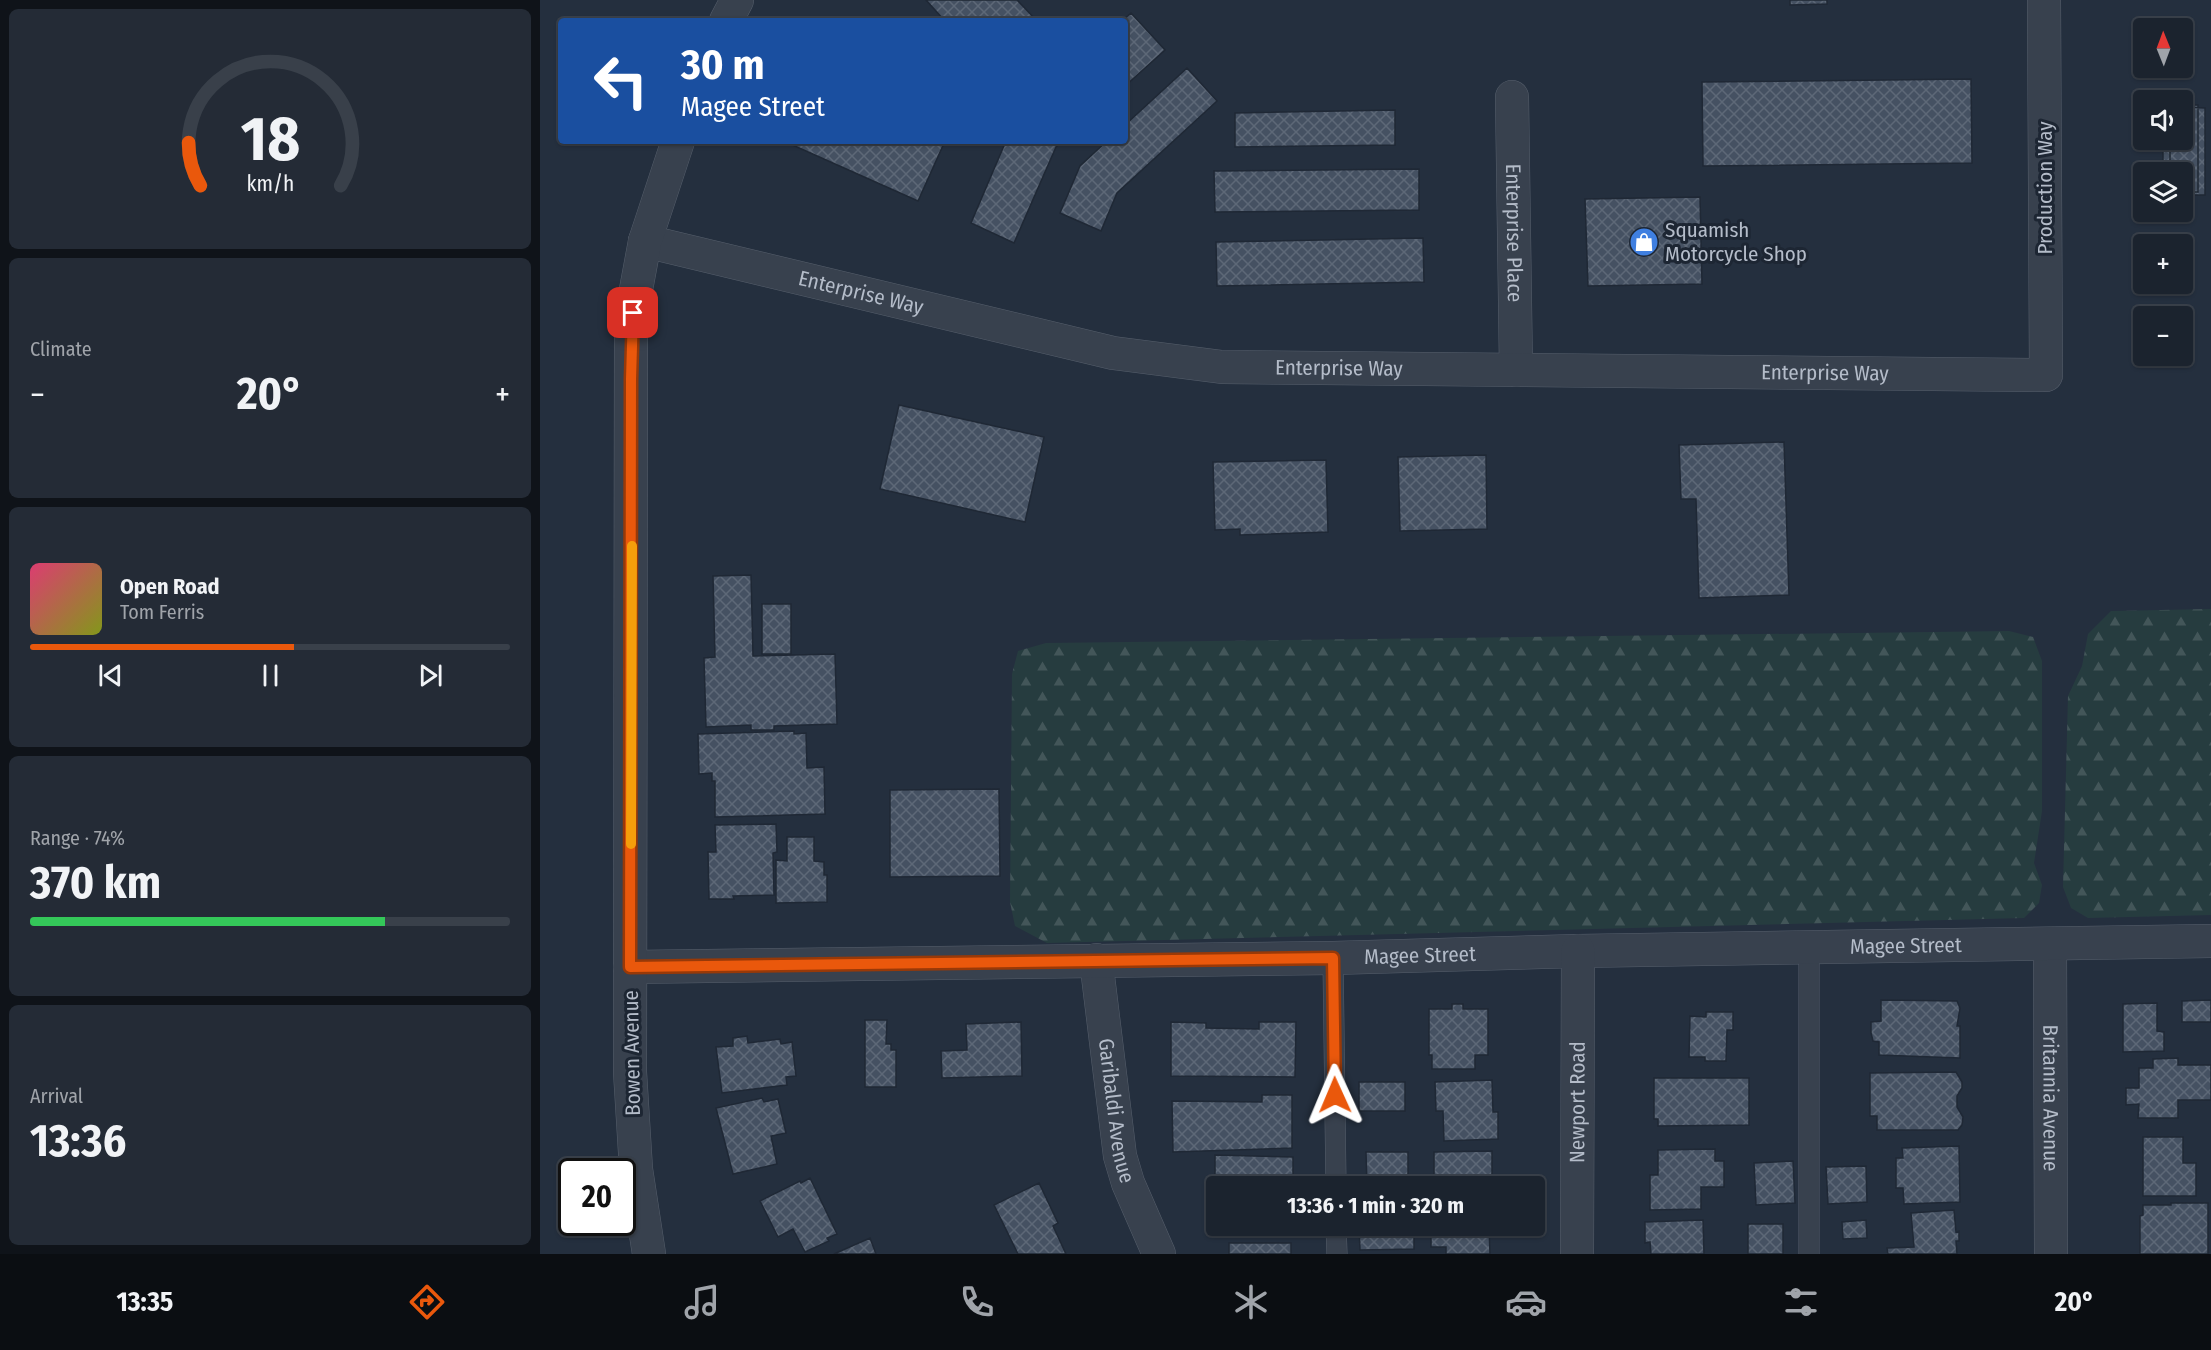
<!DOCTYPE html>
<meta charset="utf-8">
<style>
:root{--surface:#1b232e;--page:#242b36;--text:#f1f3f6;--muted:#a0a4aa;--line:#39404a;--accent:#ea580c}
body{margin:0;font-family:"Fira Sans Condensed",sans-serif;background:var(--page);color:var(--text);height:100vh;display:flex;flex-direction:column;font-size:22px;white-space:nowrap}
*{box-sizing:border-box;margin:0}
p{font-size:20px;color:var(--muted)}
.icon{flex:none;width:33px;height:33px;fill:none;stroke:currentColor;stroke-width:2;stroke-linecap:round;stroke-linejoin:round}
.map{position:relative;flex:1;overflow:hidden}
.details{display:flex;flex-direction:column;gap:9px;padding:9px;background:#0f1319;width:540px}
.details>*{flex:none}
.top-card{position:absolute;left:18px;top:18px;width:570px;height:126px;border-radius:6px;box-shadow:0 2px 4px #0004,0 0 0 2px var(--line);background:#1a4fa0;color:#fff;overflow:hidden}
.needle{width:39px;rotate:359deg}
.controls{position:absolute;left:1593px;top:18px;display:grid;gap:12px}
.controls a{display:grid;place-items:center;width:60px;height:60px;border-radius:6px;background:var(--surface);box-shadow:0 2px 4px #0004,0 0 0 2px var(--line);font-size:30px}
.speed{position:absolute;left:18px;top:1158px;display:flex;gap:12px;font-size:30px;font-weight:700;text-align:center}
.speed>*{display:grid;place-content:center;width:78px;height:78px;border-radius:50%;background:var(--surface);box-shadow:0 2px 4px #0004,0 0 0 2px var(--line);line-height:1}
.speed .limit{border:3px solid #111;border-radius:9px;background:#fff;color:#111}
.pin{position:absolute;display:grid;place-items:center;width:51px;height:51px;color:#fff;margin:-26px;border-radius:12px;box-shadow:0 3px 9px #0006}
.me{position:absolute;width:66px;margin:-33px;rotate:359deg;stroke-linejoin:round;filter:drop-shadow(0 0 4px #0008)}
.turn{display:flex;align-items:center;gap:21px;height:126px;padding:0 24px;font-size:27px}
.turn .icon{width:78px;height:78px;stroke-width:2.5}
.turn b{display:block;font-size:42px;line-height:51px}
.big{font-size:45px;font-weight:700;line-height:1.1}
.details .card{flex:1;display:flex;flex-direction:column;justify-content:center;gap:9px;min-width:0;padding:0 21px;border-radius:9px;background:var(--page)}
.details .dial{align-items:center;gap:0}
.dial svg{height:156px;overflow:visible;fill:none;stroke:var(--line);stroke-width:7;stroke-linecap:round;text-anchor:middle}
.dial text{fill:var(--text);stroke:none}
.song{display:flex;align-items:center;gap:18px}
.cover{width:72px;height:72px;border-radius:9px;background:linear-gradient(135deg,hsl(340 70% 55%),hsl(70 70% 35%))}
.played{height:6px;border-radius:3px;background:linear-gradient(90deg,var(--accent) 55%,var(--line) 55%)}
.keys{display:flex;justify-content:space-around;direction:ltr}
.heat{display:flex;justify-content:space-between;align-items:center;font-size:33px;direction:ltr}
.charge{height:9px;border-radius:4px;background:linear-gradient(90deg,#34c759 74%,var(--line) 0)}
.trip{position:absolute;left:666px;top:1176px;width:339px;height:60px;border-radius:6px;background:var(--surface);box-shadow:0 2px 4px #0004,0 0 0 2px var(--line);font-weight:700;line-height:60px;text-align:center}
.tab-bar{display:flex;height:96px;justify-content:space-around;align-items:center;background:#0b0e12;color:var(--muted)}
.tab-bar .icon{width:42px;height:42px}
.tab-bar .selected{color:var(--accent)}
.tab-bar b{font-size:27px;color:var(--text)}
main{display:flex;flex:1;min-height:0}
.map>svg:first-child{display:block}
.forest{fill:url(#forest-firs)}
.building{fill:url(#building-cross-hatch);stroke:#1f2835;stroke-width:1.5}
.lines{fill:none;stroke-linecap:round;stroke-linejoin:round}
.service-casing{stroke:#565f6c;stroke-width:21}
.minor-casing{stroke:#565f6c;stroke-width:34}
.tertiary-casing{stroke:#565f6c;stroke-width:34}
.service{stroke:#38414e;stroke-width:20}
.minor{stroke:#38414e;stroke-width:33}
.tertiary{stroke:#38414e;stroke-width:33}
.route-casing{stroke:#983908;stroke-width:15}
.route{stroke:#ea580c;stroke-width:10}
.slow{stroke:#f59e0b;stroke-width:10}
.labels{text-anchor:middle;stroke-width:6;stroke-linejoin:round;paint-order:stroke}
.street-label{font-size:21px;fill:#b4bcc9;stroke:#1d2633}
.poi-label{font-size:21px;fill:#b4bcc9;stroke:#1d2633;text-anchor:start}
</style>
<main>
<section class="details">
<div class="card dial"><svg viewBox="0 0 100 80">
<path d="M14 69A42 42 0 1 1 86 69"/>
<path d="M14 69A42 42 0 0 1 8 47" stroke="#ea580c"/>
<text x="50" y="56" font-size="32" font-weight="700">18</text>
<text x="50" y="72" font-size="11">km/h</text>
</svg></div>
<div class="card"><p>Climate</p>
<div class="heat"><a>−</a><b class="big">20°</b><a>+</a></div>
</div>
<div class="card">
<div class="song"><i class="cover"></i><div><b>Open Road</b><p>Tom Ferris</p></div></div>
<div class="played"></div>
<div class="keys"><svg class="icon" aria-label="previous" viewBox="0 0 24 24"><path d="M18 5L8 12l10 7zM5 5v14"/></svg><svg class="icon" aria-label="pause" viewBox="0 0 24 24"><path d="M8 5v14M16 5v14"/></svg><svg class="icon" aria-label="next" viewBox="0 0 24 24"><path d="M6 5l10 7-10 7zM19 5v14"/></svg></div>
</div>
<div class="card"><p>Range · 74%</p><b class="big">370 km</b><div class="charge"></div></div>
<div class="card"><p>Arrival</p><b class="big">13:36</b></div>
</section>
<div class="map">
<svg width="1671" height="1254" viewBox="0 0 1671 1254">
<defs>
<pattern id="forest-firs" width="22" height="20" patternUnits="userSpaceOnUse" patternTransform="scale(1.5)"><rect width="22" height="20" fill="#263c3f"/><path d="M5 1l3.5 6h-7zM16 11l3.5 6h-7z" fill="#435659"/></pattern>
<pattern id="building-cross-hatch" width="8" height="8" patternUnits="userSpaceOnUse" patternTransform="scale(1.5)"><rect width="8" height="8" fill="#455162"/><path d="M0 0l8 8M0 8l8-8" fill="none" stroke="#5d6877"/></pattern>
</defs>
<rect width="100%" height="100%" fill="#242f3e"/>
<path class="forest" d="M1671,609V915L1548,918L1531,908L1523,887L1528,696L1542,666L1548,634L1571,611Z
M1469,631L1493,637L1502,661V811L1494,863L1502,885L1499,903L1484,918L507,943L475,926L470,902L472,674L478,651L506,643Z"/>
<path class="building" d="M386,0H477L497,21H405Z
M1250,0H1287V4L1250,5Z
M591,13L625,50L585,86V21H582Z
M647,68L677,101L577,193L561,231L520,213L540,166L567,141H585V125Z
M1431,79L1432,163L1163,166L1162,82Z
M1642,105H1658V192H1642V172H1623V144H1613V140H1642Z
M1642,107L1665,108V195H1642V172H1630V146H1620V140H1642Z
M855,110V145L695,147V113Z
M248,141H405L378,201L248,143Z
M466,141H523L516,147L474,243L431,223Z
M879,169V210L675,212L674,171Z
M1160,197L1162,284L1048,286L1045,199Z
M883,238L884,282L677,286L676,242Z
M359,405L504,437L485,522L340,489Z
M1244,442L1249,595L1159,598L1156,499H1141L1139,445Z
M946,455L947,529L860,531L858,457Z
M786,460L788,532L700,535V529L675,530L673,462Z
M211,575L213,656L295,654L297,724L234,726V730H211V725L166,727L164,658L175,657L173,576Z
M222,604H251V654H222Z
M254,731V734L266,733L267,768L284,767L285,814L175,817V781H172V773L159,774L158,734Z
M459,789L460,876L350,877V790Z
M236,824L237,852L233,853L234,895L193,896L194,899H169L168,852H176L175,825Z
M247,837H274V861L284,862V875H287V902L236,903V860L247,861Z
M1341,1000L1417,1001L1420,1008L1417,1026H1420V1058L1339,1055V1042L1333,1041L1331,1033V1022L1341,1021Z
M1671,1000V1022H1642V1001Z
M1617,1003V1031L1624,1032V1051L1583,1052V1004Z
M912,1004H923V1009H948V1055H935V1069H892V1055H889V1009H912Z
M1166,1012H1193V1030H1187L1186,1061H1165V1057H1149L1150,1016L1166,1017Z
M325,1020H347L346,1044H351V1050H356V1087H325Z
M481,1022L482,1076L402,1078L401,1051L427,1050L426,1024Z
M631,1022L666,1023V1028L719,1029V1022H756L755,1077L631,1076Z
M207,1036L208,1043L240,1039L241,1044L252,1042L256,1076L246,1077L247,1085L182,1093L176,1047L193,1046V1038Z
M1638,1058V1065H1671V1100H1638V1118H1598L1599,1104L1586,1105V1088H1599V1068H1613V1059Z
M1416,1072L1422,1082V1088L1417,1096V1107L1423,1117L1422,1125L1418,1130H1337V1116H1330V1073Z
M1114,1078H1209V1125L1118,1126V1119H1114Z
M952,1080L953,1112H958V1139L904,1141L903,1111H896L895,1082Z
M819,1082H865V1111H819Z
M722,1095H752V1148L633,1152L632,1101L722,1102Z
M222,1098L224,1102L238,1099L246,1133L231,1136L237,1164L193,1174L176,1108Z
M1603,1137H1643V1163H1656V1196H1603Z
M1419,1146L1420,1202L1364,1204L1363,1188H1356V1158H1363L1362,1148Z
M1175,1149V1161H1184V1187H1161V1209L1110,1210V1175H1118V1150Z
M952,1151V1186H914V1179H894V1152Z
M826,1152H868V1186H827Z
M675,1155L753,1157V1186H675Z
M1253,1161L1255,1203L1216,1205L1214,1163Z
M1326,1166L1327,1202L1288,1204L1286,1167Z
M270,1178L297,1234L287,1238L289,1241L265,1252L253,1229L238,1237L220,1201L260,1181L261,1183Z
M499,1183L518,1223L513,1226L526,1254H478L454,1205Z
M1631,1203H1668V1254H1600V1216L1603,1215V1205H1631Z
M1414,1210L1416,1232L1419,1231V1241H1416L1417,1254H1348L1347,1248L1374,1247L1371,1213Z
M1163,1220L1164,1254H1111L1110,1242L1105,1243V1222Z
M1326,1220L1327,1238L1303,1239L1302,1222Z
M1208,1224H1243V1254H1208Z
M687,1226H753V1231H687Z
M819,1226H874V1249L820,1250Z
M891,1226H949L950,1254H906V1247H891Z
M330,1238L336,1254H294Z
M689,1243H751V1254H689Z"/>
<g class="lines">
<g class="service-casing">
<path id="service" d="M1269,948V1254
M793,958L796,1186
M796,1226L797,1254"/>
</g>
<g class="minor-casing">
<g id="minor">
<path id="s1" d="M972,97L976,370"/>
<path id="s2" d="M105,241L573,353L682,367L1506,375L1504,0"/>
<path id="s3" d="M1510,944L1511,1254"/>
<path id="s4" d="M556,960L580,1156L588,1183L619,1254"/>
<path id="s5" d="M90,967L793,958L1038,951L1671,941"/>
<path id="s6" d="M1037,1254L1038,951"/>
</g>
</g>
<g class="tertiary-casing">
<path id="tertiary" d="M186,21L197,0
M109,1254L96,1169L90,1072L91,331L95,295L105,241L138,141"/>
</g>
<use href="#service" class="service"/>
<use href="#minor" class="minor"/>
<use href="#tertiary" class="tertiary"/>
</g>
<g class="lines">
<g class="route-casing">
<path id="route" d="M93,313L91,379L90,967L793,958L795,1095"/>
</g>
<use href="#route" class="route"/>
<path class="slow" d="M91,844L92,546"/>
</g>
<defs>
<g id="shop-disc" transform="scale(1.5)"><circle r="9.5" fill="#3f7fe0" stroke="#1d2633"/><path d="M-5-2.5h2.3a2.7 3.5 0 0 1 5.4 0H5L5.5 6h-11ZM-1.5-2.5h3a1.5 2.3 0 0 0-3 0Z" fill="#fff"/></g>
</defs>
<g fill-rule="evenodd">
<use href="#shop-disc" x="1104" y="242"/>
</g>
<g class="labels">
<g class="street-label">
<text transform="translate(1505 188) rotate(-90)" y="7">Production Way</text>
<text dy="7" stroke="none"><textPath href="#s1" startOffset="136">Enterprise Place</textPath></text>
<text dy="7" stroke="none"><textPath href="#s2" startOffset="222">Enterprise Way</textPath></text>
<text dy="7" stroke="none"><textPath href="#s2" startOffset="708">Enterprise Way</textPath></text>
<text dy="7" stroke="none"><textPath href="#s2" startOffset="1194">Enterprise Way</textPath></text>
<text dy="7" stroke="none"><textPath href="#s5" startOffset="1276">Magee Street</textPath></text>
<text dy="7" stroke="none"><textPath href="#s5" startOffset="790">Magee Street</textPath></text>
<text transform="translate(92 1053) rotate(-91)" y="7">Bowen Avenue</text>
<text dy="7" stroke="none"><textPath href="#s3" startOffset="154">Britannia Avenue</textPath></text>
<text dy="7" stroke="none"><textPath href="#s6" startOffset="152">Newport Road</textPath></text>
<text dy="7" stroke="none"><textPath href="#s4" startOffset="152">Garibaldi Avenue</textPath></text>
</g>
<g class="poi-label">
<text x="1125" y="237">Squamish<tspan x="1125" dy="24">Motorcycle Shop</tspan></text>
</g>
</g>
</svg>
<div class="controls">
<a><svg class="needle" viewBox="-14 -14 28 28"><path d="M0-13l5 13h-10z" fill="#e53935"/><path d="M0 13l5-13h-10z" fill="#a0a4aa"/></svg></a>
<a><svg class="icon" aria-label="sound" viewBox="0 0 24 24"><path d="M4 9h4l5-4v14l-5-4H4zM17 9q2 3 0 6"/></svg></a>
<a><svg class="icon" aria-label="layers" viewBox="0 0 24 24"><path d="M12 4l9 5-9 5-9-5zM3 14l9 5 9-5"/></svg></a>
<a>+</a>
<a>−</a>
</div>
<div class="speed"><div class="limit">20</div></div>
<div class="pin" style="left:93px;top:313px;background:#d93025"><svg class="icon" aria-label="arrive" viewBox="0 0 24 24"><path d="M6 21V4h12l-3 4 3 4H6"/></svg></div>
<svg class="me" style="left:795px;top:1095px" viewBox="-20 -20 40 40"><path d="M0-17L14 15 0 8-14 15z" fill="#ea580c" stroke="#fff" stroke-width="4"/></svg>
<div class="trip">13:36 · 1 min · 320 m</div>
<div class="top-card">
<div class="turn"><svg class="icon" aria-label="left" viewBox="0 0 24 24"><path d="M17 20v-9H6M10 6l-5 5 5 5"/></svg><div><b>30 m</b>Magee Street</div></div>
</div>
</div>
</main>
<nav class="tab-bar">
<b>13:35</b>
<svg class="icon selected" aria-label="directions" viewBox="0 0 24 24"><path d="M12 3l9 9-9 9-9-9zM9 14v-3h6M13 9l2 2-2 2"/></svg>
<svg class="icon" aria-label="music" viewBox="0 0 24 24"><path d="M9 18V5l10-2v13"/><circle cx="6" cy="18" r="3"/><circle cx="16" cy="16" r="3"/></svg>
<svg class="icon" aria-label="phone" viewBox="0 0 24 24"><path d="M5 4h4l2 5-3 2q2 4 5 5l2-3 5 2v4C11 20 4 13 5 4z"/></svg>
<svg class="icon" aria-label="climate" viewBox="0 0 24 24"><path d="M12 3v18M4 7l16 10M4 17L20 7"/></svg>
<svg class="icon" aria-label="car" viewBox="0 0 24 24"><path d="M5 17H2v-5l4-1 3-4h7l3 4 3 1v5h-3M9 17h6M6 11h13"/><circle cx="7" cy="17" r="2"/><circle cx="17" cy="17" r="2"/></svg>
<svg class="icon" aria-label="filters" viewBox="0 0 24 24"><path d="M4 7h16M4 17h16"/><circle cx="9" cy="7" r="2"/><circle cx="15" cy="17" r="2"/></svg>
<b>20°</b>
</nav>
